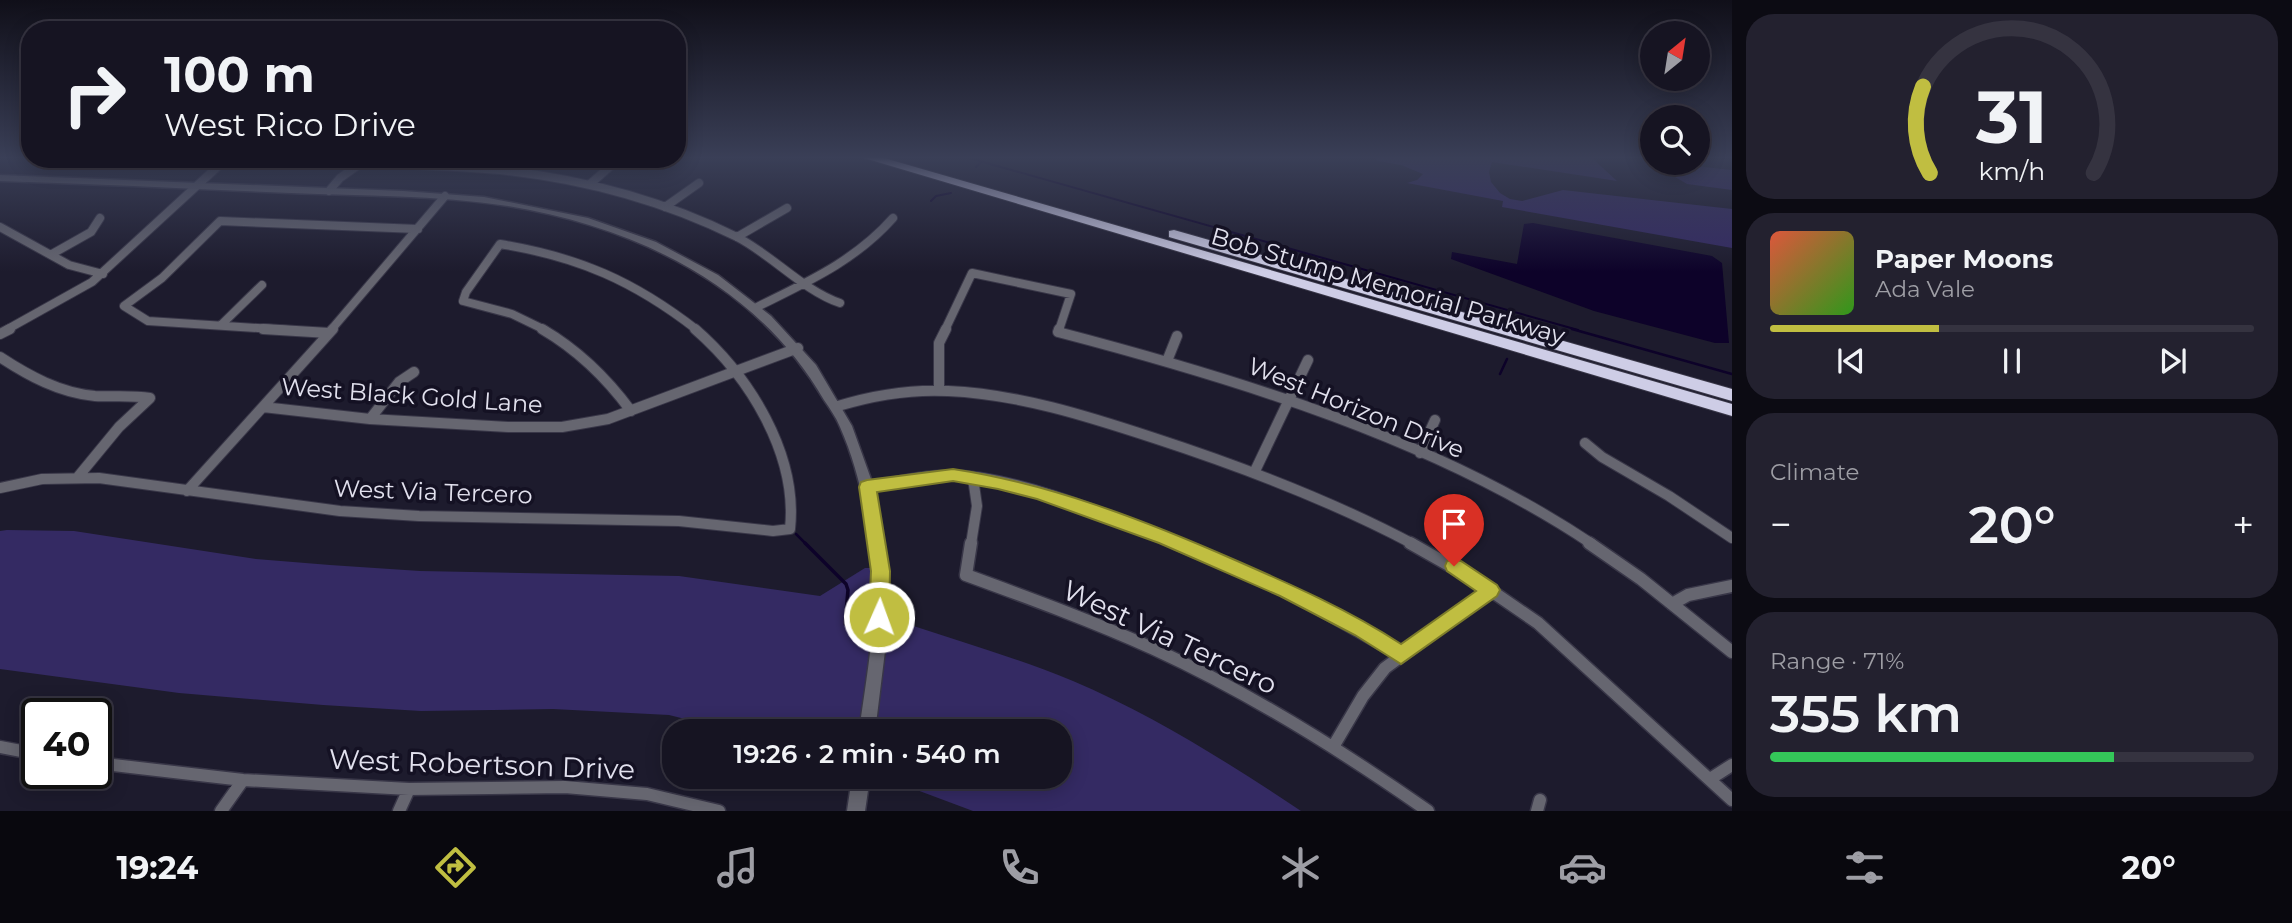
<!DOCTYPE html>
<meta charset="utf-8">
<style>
:root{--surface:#161422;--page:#23212f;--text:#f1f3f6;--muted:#9e9ea5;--line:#353340;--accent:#c0be41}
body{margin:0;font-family:Montserrat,sans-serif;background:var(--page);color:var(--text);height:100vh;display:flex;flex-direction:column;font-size:26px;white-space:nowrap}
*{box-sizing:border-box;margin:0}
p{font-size:23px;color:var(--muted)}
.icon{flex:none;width:38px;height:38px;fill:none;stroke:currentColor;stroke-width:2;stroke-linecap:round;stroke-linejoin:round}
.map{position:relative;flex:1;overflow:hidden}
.drawer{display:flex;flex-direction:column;gap:14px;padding:14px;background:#0c0b13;width:560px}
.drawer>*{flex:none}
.top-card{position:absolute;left:21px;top:21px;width:665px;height:147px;border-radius:28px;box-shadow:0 4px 18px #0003,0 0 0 2px var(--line);background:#161422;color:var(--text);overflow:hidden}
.needle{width:46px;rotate:30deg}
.controls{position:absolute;left:1640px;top:21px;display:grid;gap:14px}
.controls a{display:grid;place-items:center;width:70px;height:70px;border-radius:50%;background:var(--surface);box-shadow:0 4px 18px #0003,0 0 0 2px var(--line);font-size:35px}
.speed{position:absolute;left:21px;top:698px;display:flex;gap:14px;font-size:35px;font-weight:700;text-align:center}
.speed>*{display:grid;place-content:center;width:91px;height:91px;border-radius:50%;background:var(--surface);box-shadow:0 4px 18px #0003,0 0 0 2px var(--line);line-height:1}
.speed .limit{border:4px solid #111;border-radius:10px;background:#fff;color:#111}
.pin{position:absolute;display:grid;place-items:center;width:60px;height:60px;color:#fff;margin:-72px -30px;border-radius:50% 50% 50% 0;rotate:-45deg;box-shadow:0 0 7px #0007}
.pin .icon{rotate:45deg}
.me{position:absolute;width:77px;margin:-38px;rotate:2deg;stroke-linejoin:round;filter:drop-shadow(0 0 5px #0008)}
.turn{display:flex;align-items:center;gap:24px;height:147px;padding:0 28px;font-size:32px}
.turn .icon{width:91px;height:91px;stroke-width:2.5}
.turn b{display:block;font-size:49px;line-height:60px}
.big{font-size:52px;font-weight:600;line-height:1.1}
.drawer .tile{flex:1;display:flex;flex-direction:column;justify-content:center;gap:10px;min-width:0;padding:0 24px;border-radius:28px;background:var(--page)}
.drawer .dial{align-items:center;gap:0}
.dial svg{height:182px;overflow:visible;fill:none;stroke:var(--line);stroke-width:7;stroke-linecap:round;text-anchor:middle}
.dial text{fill:var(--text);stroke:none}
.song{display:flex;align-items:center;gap:21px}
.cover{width:84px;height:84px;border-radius:10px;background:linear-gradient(135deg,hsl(10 70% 55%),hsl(110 70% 35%))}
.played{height:7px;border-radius:4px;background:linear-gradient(90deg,var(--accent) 35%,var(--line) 35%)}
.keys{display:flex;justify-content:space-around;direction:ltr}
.heat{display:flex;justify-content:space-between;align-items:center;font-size:38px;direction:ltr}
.charge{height:10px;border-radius:5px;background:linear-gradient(90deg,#34c759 71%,var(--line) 0)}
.trip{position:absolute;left:662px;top:719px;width:410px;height:70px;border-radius:28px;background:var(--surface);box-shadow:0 4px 18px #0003,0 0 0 2px var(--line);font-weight:600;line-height:70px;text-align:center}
.dock{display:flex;height:112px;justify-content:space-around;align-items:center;background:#09080e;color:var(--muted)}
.dock .icon{width:49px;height:49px}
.dock .selected{color:var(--accent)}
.dock b{font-size:32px;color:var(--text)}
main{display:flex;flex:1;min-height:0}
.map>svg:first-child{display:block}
.green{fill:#342a63}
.water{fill:#0d0229}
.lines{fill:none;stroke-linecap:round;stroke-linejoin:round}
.stream-far2{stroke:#0d0229;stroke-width:2}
.stream-far1{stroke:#0d0229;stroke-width:2.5}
.stream{stroke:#0d0229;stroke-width:3.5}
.minor-far2-casing{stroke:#393748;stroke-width:10}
.minor-far1-casing{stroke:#393748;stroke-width:12}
.minor-casing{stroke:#393748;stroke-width:15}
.tertiary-casing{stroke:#393748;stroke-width:3}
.motorway-casing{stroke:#393748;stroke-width:2}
.minor-far2{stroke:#666670;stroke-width:8}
.minor-far1{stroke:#666670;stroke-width:10}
.minor{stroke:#666670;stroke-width:12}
.tertiary{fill:#666670;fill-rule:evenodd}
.motorway{fill:#cecde6;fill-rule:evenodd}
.route{fill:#c0be41;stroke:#7d7c2a;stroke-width:2}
.labels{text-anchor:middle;stroke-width:7;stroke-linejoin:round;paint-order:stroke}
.street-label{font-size:24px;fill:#e2e1ee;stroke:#141123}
.near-street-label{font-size:28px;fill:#e2e1ee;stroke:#141123}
</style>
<main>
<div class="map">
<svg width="1732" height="811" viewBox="0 0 1732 811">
<rect width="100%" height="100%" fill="#1d1b2d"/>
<path class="green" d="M1376,158H1592L1617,181L1492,162L1489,172L1491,182L1500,193L1510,199L1522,201L1563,190L1732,209V248L1502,207L1503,201L1407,183L1417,180L1423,174L1401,165L1378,161Z
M1667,163L1732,170V190L1687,184L1665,171Z
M7,530L74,531L256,559L330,565L420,571L679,576L820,596L865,568H871L870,618L895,620C955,640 1015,657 1073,681C1153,715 1229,763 1301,811H973L882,777H1059V732H737L669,715L553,709L421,711L323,705L179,693L0,669V531Z"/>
<path class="water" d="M1533,223L1712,256L1722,263L1729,343H1715L1594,311L1451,259L1452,252L1517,264L1524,224Z"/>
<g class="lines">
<path class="stream-far2" d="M969,158L1578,330
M976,167L981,162
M931,201L936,196L951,193
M1513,312V319"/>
<path class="stream-far1" d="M1572,329L1732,374
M1500,374L1507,359
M796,534L806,544"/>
<path class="stream" d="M805,543L846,584L848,590L845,624"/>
<g class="minor-far2-casing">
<path id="minor-far2" d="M252,159H271
M376,159L391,164C430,166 469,167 508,171C587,180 666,202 737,237C772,255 804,291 840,303
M55,165L62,159
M508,171L518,159
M590,184L613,164
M329,191L340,178L367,159
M665,207L699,183
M0,227L69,265L103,274
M737,237L787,208
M52,254L91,232L100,218
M757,307C807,282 855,261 893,218
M221,325L262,285
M6,330L92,282L226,159
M289,330L148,321L124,306L162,278L220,221L418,229
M331,330L445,196
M545,330L512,314L463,301L466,292L500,244C579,257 634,281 697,330
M945,330L972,273L1071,294L1059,330"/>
</g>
<g class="minor-far1-casing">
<path id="minor-far1" d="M263,329L329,333
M542,329C578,350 606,377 631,411
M1059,329L1058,332C1238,379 1437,440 1592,544
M0,334L10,329
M0,357C29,376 60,393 95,396C114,397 132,395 150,398L119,427L77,478
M1167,361L1177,336
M939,391V343L946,329
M838,406C874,395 910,389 948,391C1018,394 1087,416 1154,438C1243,467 1330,500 1413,544
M263,407L370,419L508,427H562L608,419L798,348
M370,419L399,382L414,372
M1585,443L1602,457L1669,496L1732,538
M1420,453L1435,420
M1254,473L1308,360
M867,487C895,482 923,475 951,475C1019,476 1117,519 1181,544
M0,488L42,479L99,478L340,511L419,516L679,521L773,531L790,529C798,454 749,376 695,329
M187,491L333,329
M971,544L977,506L973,478"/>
</g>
<g class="minor-casing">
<path id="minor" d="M971,543L966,575C1029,598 1092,621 1154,649C1250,693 1341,750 1428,811
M1176,543L1288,591L1401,655
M1410,543L1477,581L1538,623L1732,800
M1589,543L1641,579L1732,652
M1672,604L1688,595L1732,586
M0,747L37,754
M1333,747L1363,696L1385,668L1491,590
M96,763L243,780L409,789L565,787L647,794L719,811
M1710,779L1732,765
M221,811L243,780
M399,811L409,789
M1537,811L1540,800"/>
</g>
<g class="tertiary-casing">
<path id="tertiary" d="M0,175L403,191L484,197L588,218L656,242L718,275L771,316L816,365L852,426L876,493L887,570L888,590L885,651L875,732H859C866,679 877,625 873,571C869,522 860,472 840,427C836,417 830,409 824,400C757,285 636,227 508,206C436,195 363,196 291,193C194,189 97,184 0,181Z
M852,777H870L865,811H847Z"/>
</g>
<g class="motorway-casing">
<path id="motorway" d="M864,158H884L1732,404V416Z
M1174,230L1732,389V401L1169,237V231Z"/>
</g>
<use href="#minor-far2" class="minor-far2"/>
<use href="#minor-far1" class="minor-far1"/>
<use href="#minor" class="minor"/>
<use href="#tertiary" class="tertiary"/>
<use href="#motorway" class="motorway"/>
</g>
<linearGradient id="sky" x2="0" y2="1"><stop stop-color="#100f19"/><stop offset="0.58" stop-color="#3a3f57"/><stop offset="1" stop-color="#3a3f57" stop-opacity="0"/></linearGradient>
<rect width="1732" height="272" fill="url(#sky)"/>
<path class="route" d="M953,469C1051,484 1144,520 1235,560C1292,585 1349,610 1401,644L1476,591L1447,571L1445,566L1447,561L1454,559L1461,561L1497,585L1500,590L1497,596L1401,664L1355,635L1280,596L1159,543L1037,499L998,489L953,481L877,492L890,571L889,617L886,623L879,626L872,623L869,617L871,571L859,487L861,482L867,480Z"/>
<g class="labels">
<g class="street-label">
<text transform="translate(1388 286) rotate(16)" y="8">Bob Stump Memorial Parkway</text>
<text transform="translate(412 396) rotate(4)" y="8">West Black Gold Lane</text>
<text transform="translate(1356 408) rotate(22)" y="8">West Horizon Drive</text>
<text transform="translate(433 492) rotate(2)" y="8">West Via Tercero</text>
</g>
<g class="near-street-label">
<text transform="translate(1170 637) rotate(25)" y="10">West Via Tercero</text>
<text transform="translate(482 764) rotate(2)" y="10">West Robertson Drive</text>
</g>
</g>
</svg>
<div class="controls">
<a><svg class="needle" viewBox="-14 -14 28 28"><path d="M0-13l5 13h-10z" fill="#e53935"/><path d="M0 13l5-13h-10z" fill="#9e9ea5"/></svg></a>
<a><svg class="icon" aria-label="search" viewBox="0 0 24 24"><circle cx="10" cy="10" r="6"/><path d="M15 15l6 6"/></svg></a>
</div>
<div class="speed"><div class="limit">40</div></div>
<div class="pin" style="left:1454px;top:566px;background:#d93025"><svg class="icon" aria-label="arrive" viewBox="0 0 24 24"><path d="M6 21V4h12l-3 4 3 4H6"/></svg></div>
<svg class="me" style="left:879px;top:617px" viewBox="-20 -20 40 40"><circle r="17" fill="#c0be41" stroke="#fff" stroke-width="3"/><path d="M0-11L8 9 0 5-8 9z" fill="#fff"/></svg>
<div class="trip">19:26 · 2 min · 540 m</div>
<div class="top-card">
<div class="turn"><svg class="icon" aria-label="right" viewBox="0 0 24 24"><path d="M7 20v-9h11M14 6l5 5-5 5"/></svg><div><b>100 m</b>West Rico Drive</div></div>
</div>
</div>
<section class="drawer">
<div class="tile dial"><svg viewBox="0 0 100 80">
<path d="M14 69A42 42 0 1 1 86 69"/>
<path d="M14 69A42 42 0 0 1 11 31" stroke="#c0be41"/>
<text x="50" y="56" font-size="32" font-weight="700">31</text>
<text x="50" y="72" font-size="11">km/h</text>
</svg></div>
<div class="tile">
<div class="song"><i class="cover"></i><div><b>Paper Moons</b><p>Ada Vale</p></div></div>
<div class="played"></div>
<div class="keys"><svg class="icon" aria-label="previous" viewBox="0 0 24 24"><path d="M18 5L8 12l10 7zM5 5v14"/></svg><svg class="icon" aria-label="pause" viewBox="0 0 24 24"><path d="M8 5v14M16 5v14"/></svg><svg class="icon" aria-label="next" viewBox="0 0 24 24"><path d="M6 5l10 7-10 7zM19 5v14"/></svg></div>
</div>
<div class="tile"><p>Climate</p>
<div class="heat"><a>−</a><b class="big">20°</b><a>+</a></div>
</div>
<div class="tile"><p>Range · 71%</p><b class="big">355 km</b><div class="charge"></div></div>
</section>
</main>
<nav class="dock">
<b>19:24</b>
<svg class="icon selected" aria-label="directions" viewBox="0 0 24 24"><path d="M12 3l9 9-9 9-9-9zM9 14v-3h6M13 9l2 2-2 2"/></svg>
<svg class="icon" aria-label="music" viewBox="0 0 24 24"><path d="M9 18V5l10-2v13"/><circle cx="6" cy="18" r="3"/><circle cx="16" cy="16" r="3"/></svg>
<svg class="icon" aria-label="phone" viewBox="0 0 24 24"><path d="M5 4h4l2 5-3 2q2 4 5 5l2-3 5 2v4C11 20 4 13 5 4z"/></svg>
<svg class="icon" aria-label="climate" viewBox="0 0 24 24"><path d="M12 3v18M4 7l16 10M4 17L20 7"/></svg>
<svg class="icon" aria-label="car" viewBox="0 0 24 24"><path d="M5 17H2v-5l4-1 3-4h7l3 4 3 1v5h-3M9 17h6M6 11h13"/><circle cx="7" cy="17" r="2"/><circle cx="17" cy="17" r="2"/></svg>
<svg class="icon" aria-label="filters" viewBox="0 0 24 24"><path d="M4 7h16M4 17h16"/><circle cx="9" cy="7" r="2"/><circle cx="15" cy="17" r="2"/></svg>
<b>20°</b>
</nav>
